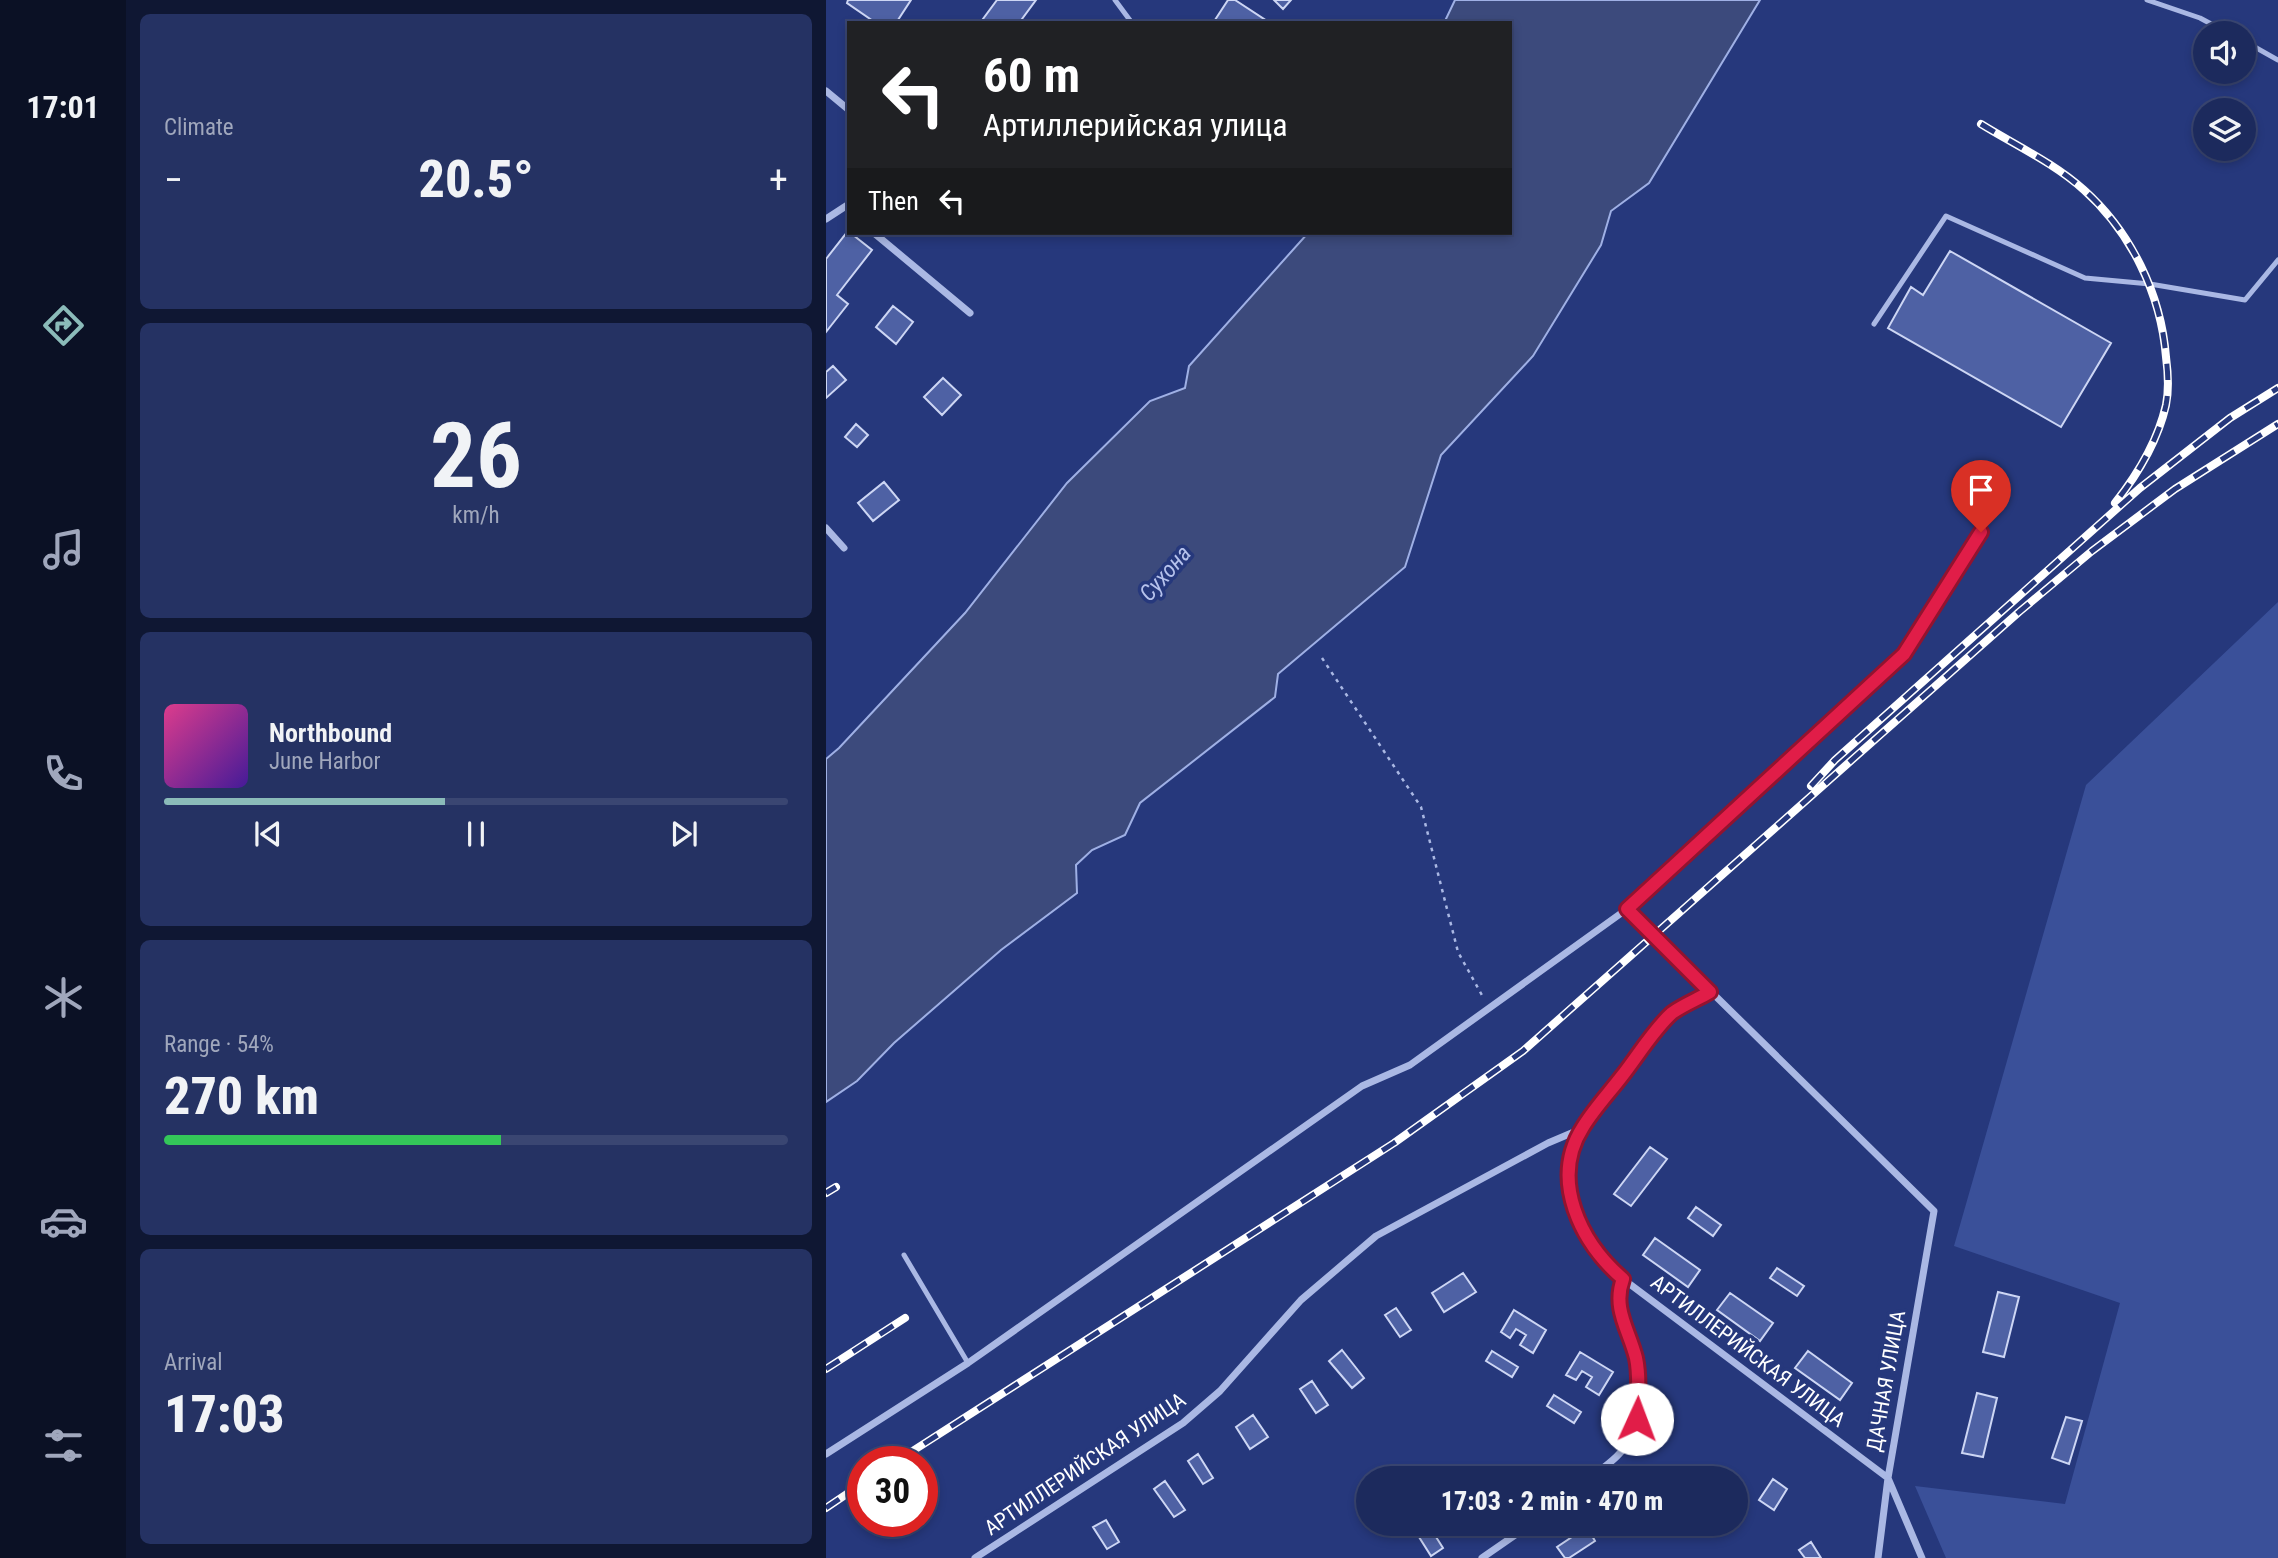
<!DOCTYPE html>
<meta charset="utf-8">
<style>
:root{--surface:#1c2a5d;--page:#253263;--text:#f1f3f6;--muted:#a0a7bc;--line:#3a4672;--accent:#8bbbb9}
body{margin:0;font-family:"Roboto Condensed",sans-serif;background:var(--page);color:var(--text);height:100vh;display:flex;flex-direction:column;font-size:26px;white-space:nowrap}
*{box-sizing:border-box;margin:0}
p{font-size:23px;color:var(--muted)}
.icon{flex:none;width:38px;height:38px;fill:none;stroke:currentColor;stroke-width:2;stroke-linecap:round;stroke-linejoin:round}
.map{position:relative;flex:1;overflow:hidden}
.details{display:flex;flex-direction:column;gap:14px;padding:14px;background:#0f1733;width:700px}
.details>*{flex:none}
.banner{position:absolute;left:21px;top:21px;width:665px;height:214px;border-radius:0px;box-shadow:0 4px 10px #0003,0 0 0 2px var(--line);background:#202124;color:#fff;overflow:hidden}
.buttons{position:absolute;left:1367px;top:21px;display:grid;gap:14px}
.buttons a{display:grid;place-items:center;width:63px;height:63px;border-radius:50%;background:var(--surface);box-shadow:0 4px 10px #0003,0 0 0 2px var(--line);font-size:35px}
.speed{position:absolute;left:21px;top:1446px;display:flex;gap:14px;font-size:35px;font-weight:700;text-align:center}
.speed>*{display:grid;place-content:center;width:91px;height:91px;border-radius:50%;background:var(--surface);box-shadow:0 4px 10px #0003,0 0 0 2px var(--line);line-height:1}
.speed .limit{border:10px solid #d22;background:#fff;color:#111}
.pin{position:absolute;display:grid;place-items:center;width:60px;height:60px;color:#fff;margin:-72px -30px;border-radius:50% 50% 50% 0;rotate:-45deg;box-shadow:0 0 7px #0007}
.pin .icon{rotate:45deg}
.me{position:absolute;width:77px;margin:-38px;rotate:2deg;stroke-linejoin:round;filter:drop-shadow(0 0 5px #0008)}
.turn{display:flex;align-items:center;gap:24px;height:147px;padding:0 21px;font-size:32px}
.turn .icon{width:91px;height:91px;stroke-width:2.5}
.turn b{display:block;font-size:49px;line-height:60px}
.then{display:flex;align-items:center;height:66px;padding:0 21px;background:#0003;gap:14px;font-size:26px}
.big{font-size:52px;font-weight:800;line-height:1.1}
.details .card{flex:1;display:flex;flex-direction:column;justify-content:center;gap:10px;min-width:0;padding:0 24px;border-radius:10px;background:var(--page)}
.details .dial{align-items:center;gap:0}
.dial b{font-size:91px;line-height:1}
.song{display:flex;align-items:center;gap:21px}
.cover{width:84px;height:84px;border-radius:10px;background:linear-gradient(135deg,hsl(330 70% 55%),hsl(260 70% 35%))}
.played{height:7px;border-radius:4px;background:linear-gradient(90deg,var(--accent) 45%,var(--line) 45%)}
.keys{display:flex;justify-content:space-around;direction:ltr}
.heat{display:flex;justify-content:space-between;align-items:center;font-size:38px;direction:ltr}
.charge{height:10px;border-radius:5px;background:linear-gradient(90deg,#34c759 54%,var(--line) 0)}
.trip{position:absolute;left:530px;top:1466px;width:392px;height:70px;border-radius:35px;background:var(--surface);box-shadow:0 4px 10px #0003,0 0 0 2px var(--line);font-weight:800;line-height:70px;text-align:center}
main{display:flex;flex:1;min-height:0}
.menu{display:flex;flex-direction:column;width:126px;justify-content:space-around;align-items:center;background:#0b1125;color:var(--muted)}
.menu .icon{width:49px;height:49px}
.menu .on{color:var(--accent)}
.menu b{font-size:32px;color:var(--text)}
.map>svg:first-child{display:block}
.green{fill:#3a5099}
.water{fill:#3c4a7c;stroke:#9fb0e5;stroke-width:2}
.building{fill:#4e61a4;stroke:#cdd6f4;stroke-width:2}
.lines{fill:none;stroke-linecap:round;stroke-linejoin:round}
.path{stroke:#aab8e4;stroke-width:2.5;stroke-dasharray:3.5 5;stroke-linecap:butt}
.service{stroke:#aab8e4;stroke-width:5}
.minor{stroke:#aab8e4;stroke-width:7}
.rail-casing{stroke:#fff;stroke-width:8}
.rail{stroke:#26387c;stroke-width:5;stroke-dasharray:16;stroke-linecap:butt}
.route-casing{stroke:#92132f;stroke-width:18}
.route{stroke:#e11d48;stroke-width:12}
.labels{text-anchor:middle;stroke-width:7;stroke-linejoin:round;paint-order:stroke}
.street-label{font-size:21px;fill:#fff;stroke:#26387c}
.water-label{font-size:23px;font-style:italic;fill:#b6c2ec;stroke:#26387c}
</style>
<main>
<nav class="menu">
<b>17:01</b>
<svg class="icon on" aria-label="directions" viewBox="0 0 24 24"><path d="M12 3l9 9-9 9-9-9zM9 14v-3h6M13 9l2 2-2 2"/></svg>
<svg class="icon" aria-label="music" viewBox="0 0 24 24"><path d="M9 18V5l10-2v13"/><circle cx="6" cy="18" r="3"/><circle cx="16" cy="16" r="3"/></svg>
<svg class="icon" aria-label="phone" viewBox="0 0 24 24"><path d="M5 4h4l2 5-3 2q2 4 5 5l2-3 5 2v4C11 20 4 13 5 4z"/></svg>
<svg class="icon" aria-label="climate" viewBox="0 0 24 24"><path d="M12 3v18M4 7l16 10M4 17L20 7"/></svg>
<svg class="icon" aria-label="car" viewBox="0 0 24 24"><path d="M5 17H2v-5l4-1 3-4h7l3 4 3 1v5h-3M9 17h6M6 11h13"/><circle cx="7" cy="17" r="2"/><circle cx="17" cy="17" r="2"/></svg>
<svg class="icon" aria-label="filters" viewBox="0 0 24 24"><path d="M4 7h16M4 17h16"/><circle cx="9" cy="7" r="2"/><circle cx="15" cy="17" r="2"/></svg>
</nav>
<section class="details">
<div class="card"><p>Climate</p>
<div class="heat"><a>−</a><b class="big">20.5°</b><a>+</a></div>
</div>
<div class="card dial"><b>26</b><p>km/h</p></div>
<div class="card">
<div class="song"><i class="cover"></i><div><b>Northbound</b><p>June Harbor</p></div></div>
<div class="played"></div>
<div class="keys"><svg class="icon" aria-label="previous" viewBox="0 0 24 24"><path d="M18 5L8 12l10 7zM5 5v14"/></svg><svg class="icon" aria-label="pause" viewBox="0 0 24 24"><path d="M8 5v14M16 5v14"/></svg><svg class="icon" aria-label="next" viewBox="0 0 24 24"><path d="M6 5l10 7-10 7zM19 5v14"/></svg></div>
</div>
<div class="card"><p>Range · 54%</p><b class="big">270 km</b><div class="charge"></div></div>
<div class="card"><p>Arrival</p><b class="big">17:03</b></div>
</section>
<div class="map">
<svg width="1452" height="1558" viewBox="0 0 1452 1558">
<rect width="100%" height="100%" fill="#26387c"/>
<path class="green" d="M1452,602V1558H1120L1089,1486L1239,1504L1294,1303L1128,1246L1260,785Z"/>
<path class="water" d="M629,0H934L823,183L785,211L775,245L707,356L615,455L579,567L452,674L449,697L314,803L299,835L266,850L250,865L251,893L175,950L68,1043L31,1081L0,1102V759L13,748L139,613L241,483L324,401L359,388L363,366L482,233H684V23H618Z"/>
<path class="building" d="M22,0H85L70,23H50L21,3Z
M171,0H210L193,23H154Z
M402,0H409L444,23H387Z
M448,0H465L457,9Z
M22,231L46,250L11,295L22,304L0,332V259Z
M1124,251L1285,343L1235,427L1062,328L1085,287L1097,295Z
M67,306L87,322L70,344L50,327Z
M7,366L20,380L0,398V372Z
M117,378L135,395L116,415L98,397Z
M30,424L42,435L31,447L19,437Z
M58,482L73,500L47,521L32,503Z
M824,1147L841,1159L805,1206L788,1194Z
M870,1207L895,1225L887,1236L862,1218Z
M829,1238L874,1270L862,1287L817,1255Z
M951,1268L978,1286L971,1296L944,1278Z
M637,1273L650,1292L618,1312L606,1293Z
M1172,1292L1193,1297L1178,1357L1157,1352Z
M904,1293L947,1323L934,1341L891,1310Z
M570,1308L585,1330L574,1337L559,1315Z
M688,1310L720,1330L707,1353L694,1345L700,1335L690,1329L684,1338L675,1332Z
M516,1350L538,1378L526,1388L503,1361Z
M666,1351L692,1367L686,1377L660,1361Z
M982,1351L1026,1383L1014,1400L969,1368Z
M754,1352L787,1372L773,1395L760,1387L766,1377L756,1371L750,1380L740,1375Z
M486,1381L502,1405L490,1413L474,1389Z
M1151,1393L1171,1398L1157,1457L1136,1453Z
M728,1395L755,1412L748,1423L721,1406Z
M427,1415L442,1437L424,1449L410,1427Z
M1240,1417L1256,1421L1243,1464L1226,1458Z
M372,1454L387,1478L377,1484L362,1461Z
M678,1470L684,1479H666L665,1478Z
M893,1471L900,1479H886Z
M947,1479L961,1489L948,1510L933,1500Z
M339,1481L359,1510L348,1517L328,1489Z
M280,1520L293,1542L281,1549L267,1527Z
M761,1527L769,1541L743,1558H739L731,1547Z
M605,1529L617,1548L605,1556L593,1537Z
M985,1542L995,1558H979L973,1550Z"/>
<g class="lines">
<path class="path" d="M496,658L595,807L632,952L657,997"/>
<path class="service" d="M289,0L306,23
M1321,0L1374,18L1402,33
M1418,41L1452,60
M1048,324L1120,216L1259,278L1324,284L1419,300L1452,260
M78,1255L142,1363"/>
<path class="minor" d="M0,91L23,110
M0,219L23,204
M48,233L144,313
M0,528L18,548
M801,909L1078,654L1155,532
M884,992C872,999 857,1004 846,1013C829,1028 810,1058 796,1076C783,1093 768,1109 757,1127C723,1180 755,1243 797,1279L1062,1478L1096,1558
M0,1454L142,1363L536,1086L584,1065L801,909L1108,1211L1062,1478L1052,1558
M763,1479C778,1467 797,1455 805,1437C818,1411 814,1368 805,1341C797,1319 788,1302 797,1279
M149,1558L357,1423L394,1391L475,1300L550,1236L722,1143L755,1129
M656,1558L705,1524"/>
<g class="rail-casing">
<path id="rail" d="M1155,124C1189,145 1228,163 1258,190C1305,232 1335,294 1340,357C1342,372 1343,390 1340,405C1332,440 1312,474 1289,503
M985,786L1009,760L1314,488L1404,418L1452,388
M0,1193L10,1187
M0,1369L79,1318
M71,1461L568,1143L697,1051L1193,612L1266,551L1349,489L1452,424
M0,1508L37,1483"/>
</g>
<use href="#rail" class="rail"/>
</g>
<g class="lines">
<g class="route-casing">
<path id="route" d="M811,1419C812,1400 814,1377 810,1358C803,1330 786,1308 797,1279C755,1243 723,1180 757,1127C768,1109 783,1093 796,1076C811,1057 828,1029 846,1013C857,1005 872,999 884,992L801,909L1078,654L1155,532"/>
</g>
<use href="#route" class="route"/>
</g>
<g class="labels">
<g class="street-label">
<text transform="translate(922 1351) rotate(37)" y="7">АРТИЛЛЕРИЙСКАЯ УЛИЦА</text>
<text transform="translate(1060 1381) rotate(-80)" y="7">ДАЧНАЯ УЛИЦА</text>
<text transform="translate(259 1464) rotate(-34)" y="7">АРТИЛЛЕРИЙСКАЯ УЛИЦА</text>
</g>
<g class="water-label">
<text transform="translate(339 573) rotate(-49)" y="8">Сухона</text>
</g>
</g>
</svg>
<div class="buttons">
<a><svg class="icon" aria-label="sound" viewBox="0 0 24 24"><path d="M4 9h4l5-4v14l-5-4H4zM17 9q2 3 0 6"/></svg></a>
<a><svg class="icon" aria-label="layers" viewBox="0 0 24 24"><path d="M12 4l9 5-9 5-9-5zM3 14l9 5 9-5"/></svg></a>
</div>
<div class="speed"><div class="limit">30</div></div>
<div class="pin" style="left:1155px;top:532px;background:#d93025"><svg class="icon" aria-label="arrive" viewBox="0 0 24 24"><path d="M6 21V4h12l-3 4 3 4H6"/></svg></div>
<svg class="me" style="left:811px;top:1419px" viewBox="-20 -20 40 40"><circle r="19" fill="#fff"/><path d="M0-13L10 11 0 6-10 11z" fill="#e11d48"/></svg>
<div class="trip">17:03 · 2 min · 470 m</div>
<div class="banner">
<div class="turn"><svg class="icon" aria-label="left" viewBox="0 0 24 24"><path d="M17 20v-9H6M10 6l-5 5 5 5"/></svg><div><b>60 m</b>Артиллерийская улица</div></div>
<div class="then">Then<svg class="icon" aria-label="left" viewBox="0 0 24 24"><path d="M17 20v-9H6M10 6l-5 5 5 5"/></svg></div>
</div>
</div>
</main>
